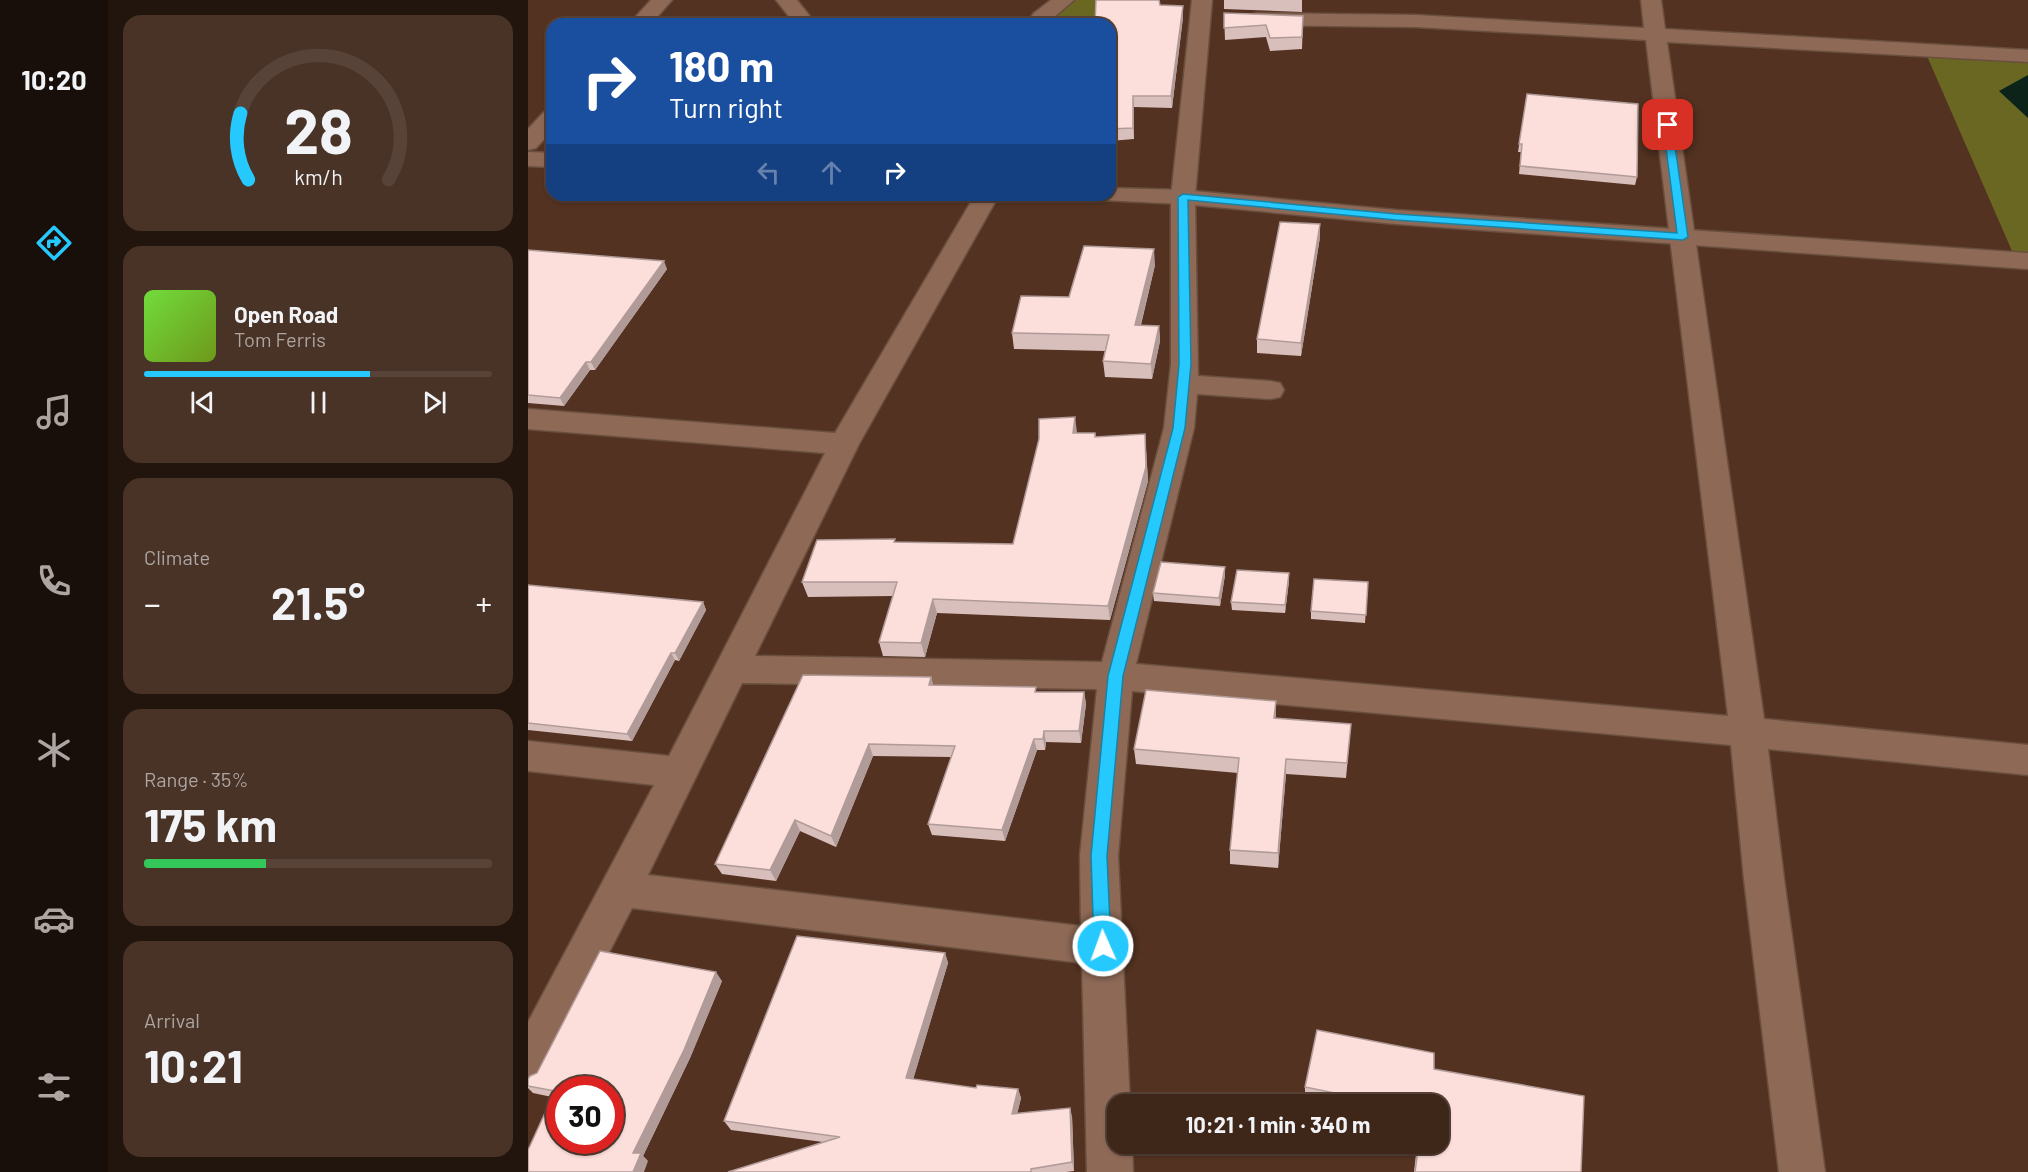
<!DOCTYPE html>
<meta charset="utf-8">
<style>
:root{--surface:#3e2619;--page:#493226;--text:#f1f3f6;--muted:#ada5a2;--line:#574338;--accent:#25c9fe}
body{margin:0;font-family:Barlow,sans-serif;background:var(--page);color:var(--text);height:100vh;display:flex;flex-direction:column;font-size:22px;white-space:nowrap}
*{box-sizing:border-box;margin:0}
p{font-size:20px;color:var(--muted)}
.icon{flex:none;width:33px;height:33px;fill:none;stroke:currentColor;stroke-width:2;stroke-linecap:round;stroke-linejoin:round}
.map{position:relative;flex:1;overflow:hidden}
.drawer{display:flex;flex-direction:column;gap:15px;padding:15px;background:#22150e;width:420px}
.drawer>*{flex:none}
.top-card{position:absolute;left:18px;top:18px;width:570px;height:183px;border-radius:18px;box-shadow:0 2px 4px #0004,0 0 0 2px var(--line);background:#1a4fa0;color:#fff;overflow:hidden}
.speed{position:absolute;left:18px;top:1076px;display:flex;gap:12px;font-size:30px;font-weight:700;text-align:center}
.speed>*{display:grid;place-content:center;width:78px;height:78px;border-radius:50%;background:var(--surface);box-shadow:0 2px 4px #0004,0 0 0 2px var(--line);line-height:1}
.speed .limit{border:9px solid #d22;background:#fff;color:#111}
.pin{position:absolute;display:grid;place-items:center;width:51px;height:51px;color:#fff;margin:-26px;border-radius:12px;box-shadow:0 3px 9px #0006}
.me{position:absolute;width:66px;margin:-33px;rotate:358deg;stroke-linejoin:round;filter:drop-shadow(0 0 4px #0008)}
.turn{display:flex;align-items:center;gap:21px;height:126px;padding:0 24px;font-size:27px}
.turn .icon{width:78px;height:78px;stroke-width:2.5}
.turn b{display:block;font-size:42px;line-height:51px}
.lanes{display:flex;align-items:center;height:57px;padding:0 24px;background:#0003;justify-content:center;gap:30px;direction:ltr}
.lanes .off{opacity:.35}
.big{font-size:45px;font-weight:700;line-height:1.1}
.drawer .card{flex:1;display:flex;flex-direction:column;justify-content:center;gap:9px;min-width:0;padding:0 21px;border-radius:18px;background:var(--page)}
.drawer .dial{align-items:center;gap:0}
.dial svg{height:156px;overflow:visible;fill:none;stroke:var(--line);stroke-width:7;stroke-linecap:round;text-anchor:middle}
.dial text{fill:var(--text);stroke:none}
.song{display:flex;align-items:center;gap:18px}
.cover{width:72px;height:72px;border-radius:9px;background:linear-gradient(135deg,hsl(100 70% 55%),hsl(80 70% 35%))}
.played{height:6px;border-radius:3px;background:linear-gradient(90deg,var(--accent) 65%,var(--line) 65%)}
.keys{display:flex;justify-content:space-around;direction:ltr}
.heat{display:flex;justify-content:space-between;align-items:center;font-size:33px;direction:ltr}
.charge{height:9px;border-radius:4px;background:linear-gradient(90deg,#34c759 35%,var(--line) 0)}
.trip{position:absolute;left:579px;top:1094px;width:342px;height:60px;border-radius:18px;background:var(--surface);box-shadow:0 2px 4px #0004,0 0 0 2px var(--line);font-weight:700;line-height:60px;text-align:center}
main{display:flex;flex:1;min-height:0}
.dock{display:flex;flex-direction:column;width:108px;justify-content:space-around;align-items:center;background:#190f0a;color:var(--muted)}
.dock .icon{width:42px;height:42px}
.dock .selected{color:var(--accent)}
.dock b{font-size:27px;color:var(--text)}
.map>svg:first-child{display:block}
.green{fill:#6a6723}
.water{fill:#0c231a}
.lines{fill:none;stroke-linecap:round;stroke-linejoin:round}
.minor-casing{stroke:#6a4f3f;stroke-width:3}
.tertiary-casing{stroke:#6a4f3f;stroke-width:3}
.minor{fill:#8e6956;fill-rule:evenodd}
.tertiary{fill:#8e6956;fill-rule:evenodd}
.wall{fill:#d9bfbb}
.shaded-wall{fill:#b09b99}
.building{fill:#fcdeda;stroke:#b09b99;stroke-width:1.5;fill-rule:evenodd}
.route{fill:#25c9fe;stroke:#1883a5;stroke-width:1.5}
</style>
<main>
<nav class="dock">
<b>10:20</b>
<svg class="icon selected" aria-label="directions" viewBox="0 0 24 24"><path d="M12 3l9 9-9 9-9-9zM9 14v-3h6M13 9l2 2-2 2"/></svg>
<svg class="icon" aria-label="music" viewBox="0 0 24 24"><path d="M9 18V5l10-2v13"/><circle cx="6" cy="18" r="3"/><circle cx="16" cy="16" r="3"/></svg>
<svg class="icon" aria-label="phone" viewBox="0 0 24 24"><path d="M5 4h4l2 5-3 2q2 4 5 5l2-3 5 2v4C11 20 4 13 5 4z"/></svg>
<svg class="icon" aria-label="climate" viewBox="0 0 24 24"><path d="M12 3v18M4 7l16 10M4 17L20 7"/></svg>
<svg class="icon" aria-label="car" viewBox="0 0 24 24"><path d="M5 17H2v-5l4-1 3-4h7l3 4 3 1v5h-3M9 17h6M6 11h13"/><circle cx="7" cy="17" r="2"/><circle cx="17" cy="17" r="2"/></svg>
<svg class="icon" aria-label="filters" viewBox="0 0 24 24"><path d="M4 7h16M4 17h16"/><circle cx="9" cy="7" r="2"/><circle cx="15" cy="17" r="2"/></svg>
</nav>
<section class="drawer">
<div class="card dial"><svg viewBox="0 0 100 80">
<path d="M14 69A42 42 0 1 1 86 69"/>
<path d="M14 69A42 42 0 0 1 10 35" stroke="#25c9fe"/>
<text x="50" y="56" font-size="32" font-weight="700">28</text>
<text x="50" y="72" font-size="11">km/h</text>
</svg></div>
<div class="card">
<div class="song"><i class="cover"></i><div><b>Open Road</b><p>Tom Ferris</p></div></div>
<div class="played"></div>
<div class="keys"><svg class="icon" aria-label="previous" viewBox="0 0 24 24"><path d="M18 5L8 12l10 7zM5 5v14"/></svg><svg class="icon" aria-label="pause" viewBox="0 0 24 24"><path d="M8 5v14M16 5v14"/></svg><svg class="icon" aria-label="next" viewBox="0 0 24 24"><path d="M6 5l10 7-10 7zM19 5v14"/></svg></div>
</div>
<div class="card"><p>Climate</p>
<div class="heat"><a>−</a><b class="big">21.5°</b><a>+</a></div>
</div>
<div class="card"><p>Range · 35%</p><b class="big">175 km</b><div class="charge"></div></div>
<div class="card"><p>Arrival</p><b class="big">10:21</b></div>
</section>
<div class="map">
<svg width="1500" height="1172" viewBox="0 0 1500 1172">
<rect width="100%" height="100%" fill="#533221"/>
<path class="green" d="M546,0H568L573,24H520Z
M1399,56L1500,63V267H1491Z"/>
<path class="water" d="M1500,75V118L1471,91Z"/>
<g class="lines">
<g class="minor-casing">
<path id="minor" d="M123,0H144L123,24H101Z
M248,0H269L288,24H267Z
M523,0H546L518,24H497L506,13Z
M664,0H684L667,197L670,376L742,381L752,383L756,390L752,397L742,399L669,394L666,428L608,664L1200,716L1118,40L888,27L729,25L722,23L719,19L722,15L729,13L888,15L1116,28L1113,0H1133L1137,29L1500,50V62L1139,42L1236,719L1500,745V775L1240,749L1256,879L1297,1172H1251L1216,879L1203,745L604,691L590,856L602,1104H590V1143H604L605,1172H559L554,963L104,908L15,1080L0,1086V1022L126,785L0,771V741L141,756L297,453L0,429V409L307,433L447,195H471L331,444L227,656L574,662L636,428L643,364V197ZM214,683L569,689L552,856L553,926L120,875Z
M24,110V131L8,148L0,150V129L16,112Z"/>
</g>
<g class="tertiary-casing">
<path id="tertiary" d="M0,152L24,153V167L0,166Z
M582,188L655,190L868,210L1500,253V269L868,224L655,204L573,200L570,195H582Z"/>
</g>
<use href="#minor" class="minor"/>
<use href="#tertiary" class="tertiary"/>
</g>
<path class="wall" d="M696,0H774V12L696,9Z
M632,5L655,17L644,108L606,107V139L582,141V24Z
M696,13L775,16L774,49L742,51L738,37L697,40Z
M999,94L1109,177L1107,185L991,174L993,152H990Z
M792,237L773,356L729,353V339Z
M0,250L139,269L67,370H62L36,406L0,403Z
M627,265L613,325L631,326L632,341L624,379L577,377L575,361L577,351L486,349L484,333L541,297Z
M549,432V433H567L568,437L617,434L620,481L582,620L409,613L397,657L355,656L351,642L365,596L280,597L274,582L368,542L485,544Z
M761,573V581L757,613L704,610L703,602Z
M697,575L692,606L626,601L625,593Z
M840,582L837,623L783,619V611Z
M0,585L175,602L178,610L151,661L147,660L104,741L0,730Z
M403,677L405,685L509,692H556L558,704L553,743L518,742L517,750H509L477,841L404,835L400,824L423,757L345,756L308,847L272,831L248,881L194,874L187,864Z
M748,719L823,724L818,778L758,774L750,868L702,864V850L710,773L608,764L606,749Z
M417,953L420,963L385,1079L448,1088L490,1089L493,1098L489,1114L544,1116L546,1171L538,1172H200L295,1142L203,1130L196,1121Z
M194,981L162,1058L115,1156L120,1161L24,1097L5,1093L0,1088V1079Z
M906,1069L1053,1172H886L889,1145L880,1143H910V1104H804L777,1098V1087Z"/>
<path class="shaded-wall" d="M655,6V17L644,108L643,96Z
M605,96L606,107V139L605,128Z
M792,224V237L773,356V343Z
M626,249L627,265L609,340L607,325Z
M136,261L139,269L67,370L63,362Z
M631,326L632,341L624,379L623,364Z
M58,362L62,370L36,406L32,398Z
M547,417L549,432L547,448L545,433Z
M617,434L620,481L582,620L580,606Z
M697,567V575L692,606L691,598Z
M761,573V581L757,613V605Z
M405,599L409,613L397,657L393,643Z
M175,602L178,610L151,661L147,653Z
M143,653L147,660L104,741L99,734Z
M403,677L406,688L401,685Z
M556,692L558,704L553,743L551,731Z
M748,701V716L746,734V718Z
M516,731L518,742L517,750L515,739Z
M506,739L509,750L477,841L474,830Z
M341,744L345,756L308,847L303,836Z
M758,759V774L750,868V853Z
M267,820L272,831L248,881L242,870Z
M417,953L420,963L383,1087L378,1078Z
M188,972L194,981L162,1058L115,1156L120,1161L116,1172H105V1153Z
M490,1089L493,1098L487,1123L484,1114Z
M542,1108L544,1116L546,1171L544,1162Z"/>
<path class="building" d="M568,0H631L632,5L655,6L643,96H605V128L582,129V24H567Z
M696,13L775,16L774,37L742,38L738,25L696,28Z
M259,18V24H221Z
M999,94L1110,104L1109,177L992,166L994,144H991Z
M752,222L792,224L773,343L729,339Z
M556,246L626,249L607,325L631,326L623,364L575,361L581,335L484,333L493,296L541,297Z
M0,250L136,261L63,362H58L32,398L0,395Z
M547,417L545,433H567V437L617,434L618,467L580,606L405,599L393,643L351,642L369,582H274L289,540L367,539L366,542L485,544L511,439V419Z
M633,562L697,567L691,598L625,593Z
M709,570L761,573L757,605L703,602Z
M786,579L840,582L838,615L783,611Z
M0,585L175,602L147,653H143L99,734L0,723Z
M275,675L403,677L401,685L508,687L507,692H556L551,731H516L515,739H506L474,830L400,824L427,746L341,744L303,836L267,820L242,870L187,864Z
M618,690L748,701L746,718L823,724L819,763L758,759L750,853L702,850L711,758L606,749Z
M269,936L417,953L378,1078L448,1088L449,1085L490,1089L484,1114L542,1108L544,1162L503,1169V1172H200L312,1137L196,1121Z
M72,951L188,972L156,1050L105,1153H113L105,1172H0V1150L27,1091L0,1086V1079L2,1076L9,1073ZM32,1089H82V1140H32Z
M789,1030L906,1053V1069L1056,1096L1053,1172H887L891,1143H910V1104H860L777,1087Z"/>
<path class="route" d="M1140,122L1144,125L1160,237L1155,240L868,220L660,200L663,364L657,428L595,676L579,856L583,946L581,952L575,954L569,952L566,946L563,856L580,676L645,428L651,364L650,197L655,194L868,214L1149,233L1135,125Z"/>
</svg>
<div class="speed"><div class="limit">30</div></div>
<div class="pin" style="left:1140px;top:125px;background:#d93025"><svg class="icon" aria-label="arrive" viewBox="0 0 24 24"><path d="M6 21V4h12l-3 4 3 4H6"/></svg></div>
<svg class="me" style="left:575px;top:946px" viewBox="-20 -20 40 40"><circle r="17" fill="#25c9fe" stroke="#fff" stroke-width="3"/><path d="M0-11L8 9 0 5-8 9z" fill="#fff"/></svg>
<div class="trip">10:21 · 1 min · 340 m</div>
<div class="top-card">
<div class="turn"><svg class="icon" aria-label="right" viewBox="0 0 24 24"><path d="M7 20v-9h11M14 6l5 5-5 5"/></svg><div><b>180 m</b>Turn right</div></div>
<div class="lanes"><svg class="icon off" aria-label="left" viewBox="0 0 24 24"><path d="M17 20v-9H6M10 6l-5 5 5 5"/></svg><svg class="icon off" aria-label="ahead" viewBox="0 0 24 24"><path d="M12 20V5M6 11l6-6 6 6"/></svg><svg class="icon" aria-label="right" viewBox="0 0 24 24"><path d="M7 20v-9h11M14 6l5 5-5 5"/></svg></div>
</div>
</div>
</main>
